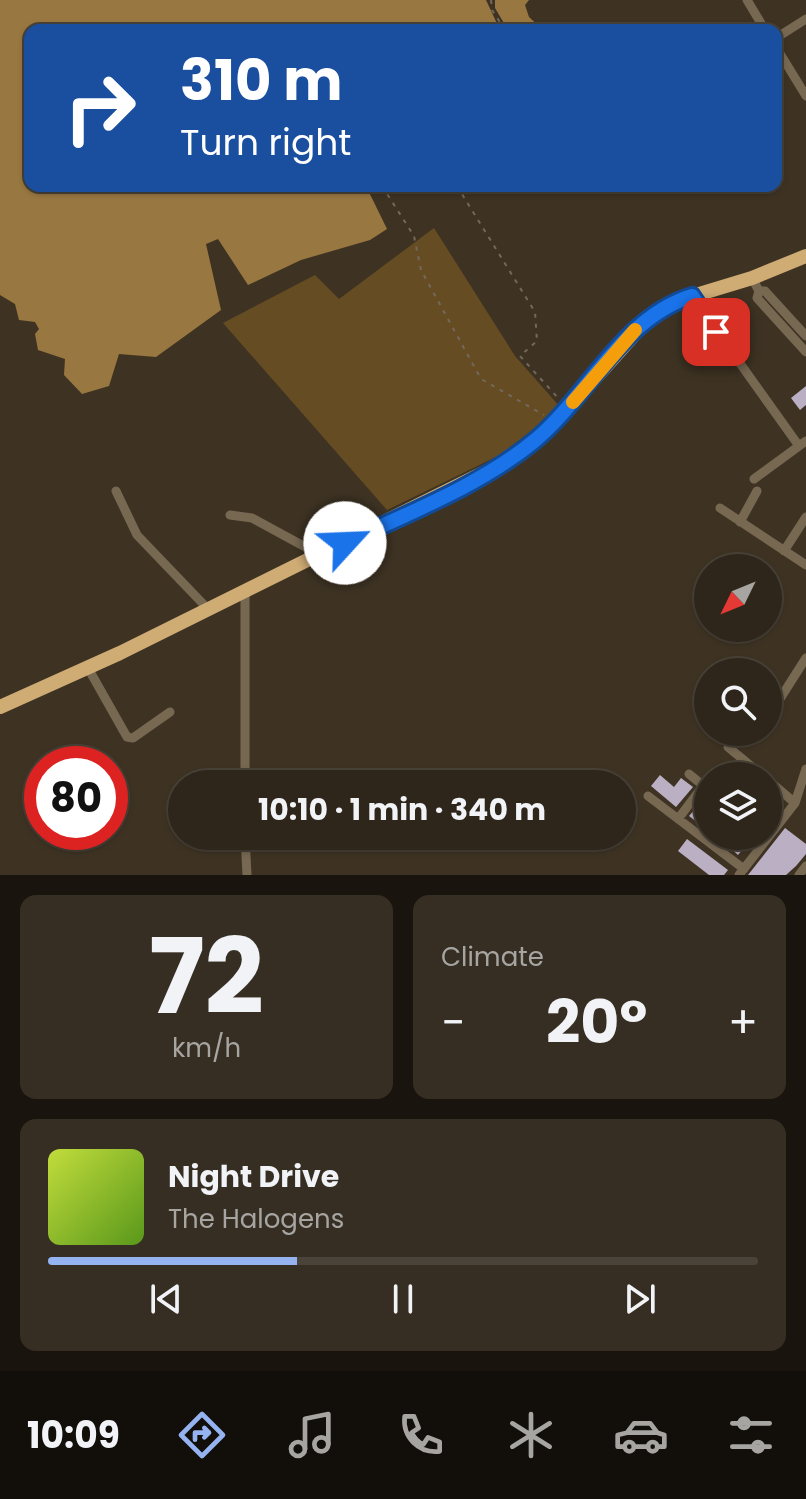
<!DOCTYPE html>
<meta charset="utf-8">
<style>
:root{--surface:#2e261a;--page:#362e23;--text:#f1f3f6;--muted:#a7a5a2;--line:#494339;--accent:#95b2f1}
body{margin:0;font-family:Poppins,sans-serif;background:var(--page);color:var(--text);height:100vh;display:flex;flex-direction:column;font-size:30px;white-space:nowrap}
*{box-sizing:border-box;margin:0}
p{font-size:26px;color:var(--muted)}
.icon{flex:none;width:44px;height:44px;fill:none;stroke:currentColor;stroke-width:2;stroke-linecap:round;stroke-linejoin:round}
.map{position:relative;height:875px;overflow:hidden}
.panel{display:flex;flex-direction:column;gap:20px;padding:20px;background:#19150e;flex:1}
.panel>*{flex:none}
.banner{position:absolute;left:24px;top:24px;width:758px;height:168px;border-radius:16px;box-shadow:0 2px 6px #0004,0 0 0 2px var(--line);background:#1a4fa0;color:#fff;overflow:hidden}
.needle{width:52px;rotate:227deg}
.fabs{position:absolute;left:694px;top:554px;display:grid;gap:16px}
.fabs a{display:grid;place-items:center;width:88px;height:88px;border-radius:50%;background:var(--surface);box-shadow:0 2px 6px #0004,0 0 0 2px var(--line);font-size:40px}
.speed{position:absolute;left:24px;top:746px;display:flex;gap:16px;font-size:40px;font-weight:700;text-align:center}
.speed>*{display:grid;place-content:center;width:104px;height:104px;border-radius:50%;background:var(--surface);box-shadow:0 2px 6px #0004,0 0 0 2px var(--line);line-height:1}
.speed .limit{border:12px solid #d22;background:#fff;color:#111}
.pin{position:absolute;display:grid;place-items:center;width:68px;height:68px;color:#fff;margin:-34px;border-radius:16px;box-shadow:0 4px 12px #0006}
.me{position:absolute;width:88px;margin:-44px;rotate:65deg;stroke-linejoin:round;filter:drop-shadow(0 0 6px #0008)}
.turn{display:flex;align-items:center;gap:28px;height:168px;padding:0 24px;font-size:36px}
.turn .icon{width:104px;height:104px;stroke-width:2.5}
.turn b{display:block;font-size:56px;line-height:68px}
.big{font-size:60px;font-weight:700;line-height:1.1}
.panel .widget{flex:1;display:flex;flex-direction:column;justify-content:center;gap:12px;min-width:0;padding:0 28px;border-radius:16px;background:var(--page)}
.panel .dial{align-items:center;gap:0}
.dial b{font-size:104px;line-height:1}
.song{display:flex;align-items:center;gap:24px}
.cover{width:96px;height:96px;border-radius:12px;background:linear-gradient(135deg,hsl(70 70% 55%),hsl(90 70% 35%))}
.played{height:8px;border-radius:4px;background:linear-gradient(90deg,var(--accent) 35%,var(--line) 35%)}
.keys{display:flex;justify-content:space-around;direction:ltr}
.heat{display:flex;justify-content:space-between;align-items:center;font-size:44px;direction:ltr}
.panel .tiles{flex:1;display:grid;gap:20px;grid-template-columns:1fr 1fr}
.widget:last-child{grid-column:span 2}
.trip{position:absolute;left:168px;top:770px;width:468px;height:80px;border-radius:40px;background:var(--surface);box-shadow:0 2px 6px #0004,0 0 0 2px var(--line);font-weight:700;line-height:80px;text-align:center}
.tabs{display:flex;height:128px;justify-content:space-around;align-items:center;background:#120f0a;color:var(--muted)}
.tabs .icon{width:56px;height:56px}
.tabs .current{color:var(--accent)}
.tabs b{font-size:36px;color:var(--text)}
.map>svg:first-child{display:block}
.green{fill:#654c23}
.water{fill:#997741}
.building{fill:#baafc3}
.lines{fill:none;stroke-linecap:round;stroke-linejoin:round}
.path{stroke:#73695b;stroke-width:2;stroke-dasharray:4 6;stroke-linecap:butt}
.minor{stroke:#776852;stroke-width:9}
.highway{stroke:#d0ac75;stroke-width:14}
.route-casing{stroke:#114b97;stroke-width:20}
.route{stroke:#1a73e8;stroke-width:14}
.slow{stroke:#f59e0b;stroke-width:14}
</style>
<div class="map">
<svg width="806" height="875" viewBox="0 0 806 875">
<rect width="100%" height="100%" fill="#3e3323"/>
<path class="green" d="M434,228L515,356L561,408L500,455L387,510L223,323L315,275L339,299Z"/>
<path class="water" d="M0,0H486L500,30H30V186H366L387,229L370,240L301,260L248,285L218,239L206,244L221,310L156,357L119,354L109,386L82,394L64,375L65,359L38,350L35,334L39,329L35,322L19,320L15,304L0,295Z
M495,0H529L525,5L529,17L543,30H508L495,8Z"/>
<path class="building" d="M806,386V405L800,410L791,398Z
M660,775L674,787L681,778L693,787L676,807L651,786Z
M708,794V818L702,826L689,816Z
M785,828L806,844V854L796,866L786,875H748Z
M717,836H754L738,855Z
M687,839L728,870L724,875H709L678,851Z"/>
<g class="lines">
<path class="path" d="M491,0L492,10L505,30
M382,186L414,236L421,270L481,379L544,415
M457,186L535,312L537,341L520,356L559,399"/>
<path class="minor" d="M747,0L765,30
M776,38L806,19
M776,47L806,96
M752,278L759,291L757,298L806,352
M759,291H765L806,336
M692,296L799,446
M754,479L806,441
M116,491L137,535L208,609
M720,508L806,565
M230,515L252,518L320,555
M740,522L757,491
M784,551L806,517
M245,590V784
M88,668L127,737L133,738L170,712
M776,705L806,658
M728,747L763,776
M689,774L705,787
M768,780L795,803
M648,796L744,869
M678,819L703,786
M245,836L247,875
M739,875L795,803L806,769
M799,875L806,866"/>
<path class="highway" d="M0,707L120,653L507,461L556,422L650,317L673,302L752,278L806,256"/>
</g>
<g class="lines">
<g class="route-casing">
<path id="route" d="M345,543C408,513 479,486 533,442C588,397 621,318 692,296L716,332"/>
</g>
<use href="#route" class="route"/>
<path class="slow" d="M573,402L635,330"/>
</g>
</svg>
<div class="fabs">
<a><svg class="needle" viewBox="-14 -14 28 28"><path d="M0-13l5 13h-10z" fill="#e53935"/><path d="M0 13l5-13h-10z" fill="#a7a5a2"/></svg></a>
<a><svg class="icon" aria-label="search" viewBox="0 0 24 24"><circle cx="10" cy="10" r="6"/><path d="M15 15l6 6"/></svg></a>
<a><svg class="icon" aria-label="layers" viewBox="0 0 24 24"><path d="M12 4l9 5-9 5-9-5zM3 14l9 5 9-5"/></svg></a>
</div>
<div class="speed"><div class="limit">80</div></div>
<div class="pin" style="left:716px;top:332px;background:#d93025"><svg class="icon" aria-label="arrive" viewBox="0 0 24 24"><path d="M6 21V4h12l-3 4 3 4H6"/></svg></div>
<svg class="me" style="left:345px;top:543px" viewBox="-20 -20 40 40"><circle r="19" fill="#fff"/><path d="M0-13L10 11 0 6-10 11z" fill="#1a73e8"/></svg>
<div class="trip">10:10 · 1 min · 340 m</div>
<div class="banner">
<div class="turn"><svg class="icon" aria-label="right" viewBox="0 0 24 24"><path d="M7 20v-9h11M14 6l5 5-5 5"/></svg><div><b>310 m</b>Turn right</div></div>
</div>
</div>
<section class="panel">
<div class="tiles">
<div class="widget dial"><b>72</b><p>km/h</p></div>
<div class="widget"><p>Climate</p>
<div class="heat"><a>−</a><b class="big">20°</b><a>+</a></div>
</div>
<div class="widget">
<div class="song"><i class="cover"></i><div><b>Night Drive</b><p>The Halogens</p></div></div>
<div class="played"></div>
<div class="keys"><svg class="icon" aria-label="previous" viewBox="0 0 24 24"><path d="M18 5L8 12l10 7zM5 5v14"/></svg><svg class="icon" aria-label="pause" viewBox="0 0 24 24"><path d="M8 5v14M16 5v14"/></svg><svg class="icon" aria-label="next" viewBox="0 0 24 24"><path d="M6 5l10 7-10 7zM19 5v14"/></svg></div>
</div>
</div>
</section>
<nav class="tabs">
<b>10:09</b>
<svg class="icon current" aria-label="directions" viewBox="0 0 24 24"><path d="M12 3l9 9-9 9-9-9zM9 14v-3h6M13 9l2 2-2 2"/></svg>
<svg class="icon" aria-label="music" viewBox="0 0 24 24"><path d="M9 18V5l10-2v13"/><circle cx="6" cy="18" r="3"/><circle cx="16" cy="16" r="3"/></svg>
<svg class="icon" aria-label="phone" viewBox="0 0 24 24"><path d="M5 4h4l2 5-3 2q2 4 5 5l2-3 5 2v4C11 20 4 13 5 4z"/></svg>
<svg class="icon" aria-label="climate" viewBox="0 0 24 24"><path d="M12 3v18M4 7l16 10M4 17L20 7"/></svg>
<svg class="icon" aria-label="car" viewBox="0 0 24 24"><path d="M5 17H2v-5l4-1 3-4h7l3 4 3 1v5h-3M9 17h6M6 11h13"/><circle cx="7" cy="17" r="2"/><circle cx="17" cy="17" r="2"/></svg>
<svg class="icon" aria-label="filters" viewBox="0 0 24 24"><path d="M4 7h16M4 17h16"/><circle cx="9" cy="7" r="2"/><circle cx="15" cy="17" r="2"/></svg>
</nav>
